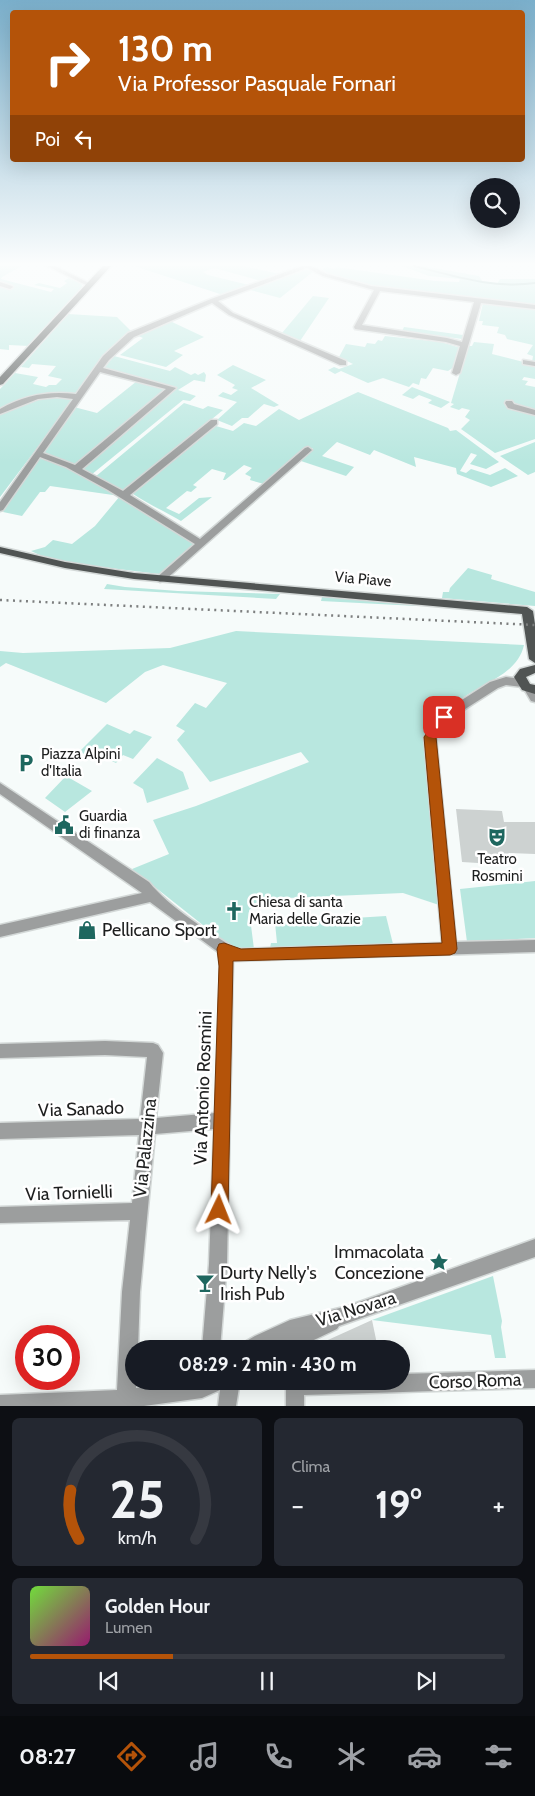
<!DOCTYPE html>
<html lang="it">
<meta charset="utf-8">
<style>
:root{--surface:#171b24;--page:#242831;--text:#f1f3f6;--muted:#9ea1a6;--line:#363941;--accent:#b45309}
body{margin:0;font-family:Cabin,sans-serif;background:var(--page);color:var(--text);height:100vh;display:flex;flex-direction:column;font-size:19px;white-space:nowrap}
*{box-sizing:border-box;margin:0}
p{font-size:16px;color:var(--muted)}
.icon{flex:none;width:28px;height:28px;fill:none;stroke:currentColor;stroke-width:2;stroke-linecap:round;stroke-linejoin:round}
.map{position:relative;height:1406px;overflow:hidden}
.side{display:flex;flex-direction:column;gap:12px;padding:12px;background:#0d0f14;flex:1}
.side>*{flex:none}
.guide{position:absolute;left:10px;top:10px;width:515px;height:152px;border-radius:5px;box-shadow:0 5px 20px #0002;background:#b45309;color:#fff;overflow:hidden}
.fabs{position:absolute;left:470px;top:178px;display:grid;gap:10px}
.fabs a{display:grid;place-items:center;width:50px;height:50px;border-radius:50%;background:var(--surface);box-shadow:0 5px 20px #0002;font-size:25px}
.speed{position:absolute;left:15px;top:1325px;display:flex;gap:10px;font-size:25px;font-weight:700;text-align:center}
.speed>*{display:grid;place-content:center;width:65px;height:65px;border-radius:50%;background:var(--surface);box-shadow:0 5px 20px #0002;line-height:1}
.speed .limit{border:8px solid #d22;background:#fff;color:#111}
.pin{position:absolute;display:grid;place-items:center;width:42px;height:42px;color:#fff;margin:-21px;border-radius:10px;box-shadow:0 2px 8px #0006}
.me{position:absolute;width:55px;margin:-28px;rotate:2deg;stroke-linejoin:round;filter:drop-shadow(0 0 4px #0008)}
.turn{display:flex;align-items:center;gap:18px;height:105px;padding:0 25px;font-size:22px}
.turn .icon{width:65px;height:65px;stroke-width:2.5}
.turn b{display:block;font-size:35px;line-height:42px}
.then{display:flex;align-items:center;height:48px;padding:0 25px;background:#0003;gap:10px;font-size:19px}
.big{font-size:38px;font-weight:700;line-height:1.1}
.side .widget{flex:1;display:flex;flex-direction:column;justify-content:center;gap:8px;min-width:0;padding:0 18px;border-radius:8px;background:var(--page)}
.side .dial{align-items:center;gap:0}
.dial svg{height:130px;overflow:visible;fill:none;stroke:var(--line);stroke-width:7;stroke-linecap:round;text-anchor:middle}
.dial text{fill:var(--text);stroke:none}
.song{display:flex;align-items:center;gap:15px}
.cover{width:60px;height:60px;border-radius:8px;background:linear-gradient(135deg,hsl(100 70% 55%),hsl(320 70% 35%))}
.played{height:5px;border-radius:2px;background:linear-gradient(90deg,var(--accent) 30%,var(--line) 30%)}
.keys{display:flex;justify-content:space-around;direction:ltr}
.heat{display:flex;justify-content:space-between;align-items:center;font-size:28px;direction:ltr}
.side .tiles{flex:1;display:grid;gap:12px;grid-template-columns:1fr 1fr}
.widget:last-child{grid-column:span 2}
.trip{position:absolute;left:125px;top:1340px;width:285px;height:50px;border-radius:25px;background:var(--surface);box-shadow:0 5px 20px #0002;font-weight:700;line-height:50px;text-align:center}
.menu{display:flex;height:80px;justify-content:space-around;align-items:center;background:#090b0e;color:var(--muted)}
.menu .icon{width:35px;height:35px}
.menu .on{color:var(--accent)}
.menu b{font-size:22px;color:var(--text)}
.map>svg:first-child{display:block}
.green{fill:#b8e7df}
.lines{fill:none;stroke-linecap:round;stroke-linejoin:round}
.stream{stroke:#76a8a0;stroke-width:2}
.building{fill:#cdd2d1}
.minor-casing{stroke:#d3d8d7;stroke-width:3}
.major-casing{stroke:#d3d8d7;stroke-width:3}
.minor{fill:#9c9e9e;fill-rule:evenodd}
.major{fill:#505453;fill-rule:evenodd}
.rail{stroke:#7d7f7f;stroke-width:2.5;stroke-dasharray:2 4.5;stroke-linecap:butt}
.route{fill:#b45309;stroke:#753606}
.labels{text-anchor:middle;stroke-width:5;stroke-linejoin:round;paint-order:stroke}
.street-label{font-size:15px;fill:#1e1f1f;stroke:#fff}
.poi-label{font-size:15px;fill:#1e1f1f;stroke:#fff;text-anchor:start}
.near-poi-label{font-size:18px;fill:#1e1f1f;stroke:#fff;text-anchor:start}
.near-street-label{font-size:18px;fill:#1e1f1f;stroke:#fff}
</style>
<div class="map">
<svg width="535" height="1406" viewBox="0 0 535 1406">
<rect width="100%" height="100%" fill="#f6fbfa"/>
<path class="green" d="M0,266H22L2,277L1,279L51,292L54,289L34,285L39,283L60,288L67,283L64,281L69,278L82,284V288L29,346L9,345V350L0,349Z
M134,266H244L279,274L261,281L214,268L203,272L208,275L249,285L223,295Z
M402,266H423L479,276L483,282L497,284L500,279H535V305L370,286L323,273L324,271L322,269L327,267L334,269L336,267L435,281L459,282L460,279L429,276Z
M306,267L314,271L280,298L247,289Z
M313,296L329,298L300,341L282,333Z
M483,303L535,308V362H532L533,356L527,354L533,345L507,339L505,335L497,333L499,327L482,325L483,321H479Z
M68,314L117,317L132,332L77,396C45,391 28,394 0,411V389L15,373L38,377L33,384L46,387L49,385H56L62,379L48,376L56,366L32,364L29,368L21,367Z
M170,321L204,337L174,351L183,355L166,367L120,355L143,338L136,335Z
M404,327L463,335L462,339L402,331Z
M385,336L441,342L461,348L454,367L448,371L433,368L426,379L421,378L419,385L413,383L409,387L383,378L368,383L341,371L335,374L328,370L334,367L339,369L353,364L339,357L346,344L365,347L367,343L375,344L378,340L382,341Z
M474,342L494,344L492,354L535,365V379L524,377L522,380L528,381L525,385L535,387V439L495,453L461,429L470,420L465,417L470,410L462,408L459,410L450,407L454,404L451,403L468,346H472Z
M114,356L170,371L175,367L191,375L195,373L198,375L204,372L206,375L205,382L194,380L178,390L196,396L190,401L183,400L91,475L43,452L74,407L97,413L137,381L102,371Z
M233,365L266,380L251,388L279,405L274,407L264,404L248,418H242L232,426L217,420L237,402L218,396L223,392L231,395L238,390L232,388L235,385L217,375Z
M412,387L450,402L441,408L428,403L432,400L419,395L413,399L402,395Z
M358,392L448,428L450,431L456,430L499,462L486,469L470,464L477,455L471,453L460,471L466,473L471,469L490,475L505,468L518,476L491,487L457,474L456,468L414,457L416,467L374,450L370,455L337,442L322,456L354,467L346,476L301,461L313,448H306L264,484L250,480L251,477L245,474L252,468L244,465L225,480H223L226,473L212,469L193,485L197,487L191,492L187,491L166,508L179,514L199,498L212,497L181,521C164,511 148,504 133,494L216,426L233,431L244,423L256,426L279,409L299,420Z
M53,396L74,399L0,497V415C17,406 33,398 53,396Z
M184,403L203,409L208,406L223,410L124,491L95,477Z
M535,442V472L528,475L500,456Z
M39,456L50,459L123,496L196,542L159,574L53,561L31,551L45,547L53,540L72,544L95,526L120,496L50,486L45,492H40L22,516L3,512Z
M468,568L492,575L491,579L535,592V606L442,598L443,592H449L450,588Z
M107,584L125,587L178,591L280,594L276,599L104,589Z
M322,597L416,604L417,606L321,601Z
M236,631L524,645C517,677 477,684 455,704C448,710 442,720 435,727L439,905L403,893L264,899L249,910L254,949L242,951L232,948L132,869L169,854L153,820L196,806L309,762L301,752L210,782L177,740L185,731L176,726L195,703L206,708L227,683L163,665L145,672L106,703L6,663L0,667V651L23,653L170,648Z
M107,724L130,734L134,730L152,737L133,759L123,755L116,763L99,755L96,758L79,752Z
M157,758L183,772L189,789L147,803L143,789L133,783Z
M66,776L92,791L65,812L45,798Z
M535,881V938L467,942L460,889Z
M386,916L393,944L270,948L271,943H277L275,923Z
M493,1276L502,1321L501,1327L506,1358H495L491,1335L372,1320Z"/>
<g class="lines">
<path class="stream" d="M414,266C454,276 494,289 535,283"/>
</g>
<path class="building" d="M456,809L502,811L504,822H535V854L509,853L510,865L462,862Z
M372,1320L378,1349H308Z"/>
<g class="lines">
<g class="minor-casing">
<path id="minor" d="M47,266H55L93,285L88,286Z
M302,266H312L327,274L371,286L535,305V309L481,303L460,373L456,375L452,373L460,346L446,342L355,329L354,327L374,290L323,276L307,268L218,301L233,313L346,361V365H340L229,315L212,303L134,337L109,360L103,368L176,388L82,469L123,491L211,420H217V424L130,495L200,539L305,448L308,447L312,450L164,581L160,582L155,579L195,544L108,490L66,467L40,457L3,510L0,511V502L73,399L57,397L38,399L0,414V409C25,395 48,391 76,394L103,356L128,333L211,299ZM380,291L474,302L462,342L447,338L362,325ZM100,372L166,389L75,465L43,453Z
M0,282L12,286L13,287L10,289L0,286Z
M523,360L535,362V366L523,364Z
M506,401H512L514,404L535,410V415L508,408L505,403Z
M506,677L522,679L528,683L522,687L506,685L498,688L448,720L436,738L456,942L535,940V952L233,961L227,1264L220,1349H202L209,1264L214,1129L155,1134L140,1292L138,1349H134V1381H136V1388L190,1381H240L236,1406H218L220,1390L202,1398L144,1406H0V1395L117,1390L122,1292L130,1220L0,1223V1207L132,1203L139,1135L0,1139V1123L140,1119L147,1057L105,1055L0,1058V1044L105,1041L153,1043L158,1045L163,1053L156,1118L215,1113L220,967L218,952L150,902L0,937V925L142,893L0,794V783L149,882C169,907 209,932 236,949L442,943L424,737L440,714L490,682Z
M530,685L535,688V702L531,701L524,689Z
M535,1239V1257L339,1326L337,1329L295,1349H240L243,1343L255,1336L290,1320L348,1306Z
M535,1370V1388L304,1395V1406H286V1388L283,1381H401V1374Z"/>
</g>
<g class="major-casing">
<path id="major" d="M103,266H111L3,384L0,385V377Z
M0,547L65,562L134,573L527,607L533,611L535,624V663L529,659L522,614L134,579L65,568L0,553Z
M535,665V673L526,677L530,684L535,685V694L522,690L514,677L520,669Z"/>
</g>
<use href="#minor" class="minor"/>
<use href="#major" class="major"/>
<path class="rail" d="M0,600L535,625"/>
</g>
<linearGradient id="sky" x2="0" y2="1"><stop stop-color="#7aafcb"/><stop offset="0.57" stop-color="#fbfdfd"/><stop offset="1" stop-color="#fbfdfd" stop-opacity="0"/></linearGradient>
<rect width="535" height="463" fill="url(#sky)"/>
<path class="route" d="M444,712L450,717L436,737L457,949L455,953L450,955L233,961L228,1210L225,1216L219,1218L213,1216L211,1210L219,966L217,949L219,944L224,943L241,949L442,943L424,737L440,714Z"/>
<defs>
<g id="parking-bare" transform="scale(1.5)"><path d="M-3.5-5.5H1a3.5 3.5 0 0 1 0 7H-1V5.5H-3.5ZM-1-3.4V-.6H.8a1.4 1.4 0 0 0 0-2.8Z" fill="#1e675f" stroke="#fff" stroke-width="2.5" paint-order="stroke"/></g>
<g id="civic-bare" transform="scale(1.5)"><path d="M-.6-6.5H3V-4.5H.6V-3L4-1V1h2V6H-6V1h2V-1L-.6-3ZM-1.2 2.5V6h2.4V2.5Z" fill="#1e675f" stroke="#fff" stroke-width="2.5" paint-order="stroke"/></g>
<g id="theatre-bare" transform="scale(1.5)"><path d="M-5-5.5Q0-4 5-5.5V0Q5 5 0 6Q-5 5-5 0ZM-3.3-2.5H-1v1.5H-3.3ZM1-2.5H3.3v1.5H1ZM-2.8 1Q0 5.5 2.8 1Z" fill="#1e675f" stroke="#fff" stroke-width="2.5" paint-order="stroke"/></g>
<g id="church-bare" transform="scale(1.5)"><path d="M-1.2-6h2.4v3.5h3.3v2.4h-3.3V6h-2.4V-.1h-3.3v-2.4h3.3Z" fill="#1e675f" stroke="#fff" stroke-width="2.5" paint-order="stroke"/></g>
<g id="shop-bare" transform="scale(1.5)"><path d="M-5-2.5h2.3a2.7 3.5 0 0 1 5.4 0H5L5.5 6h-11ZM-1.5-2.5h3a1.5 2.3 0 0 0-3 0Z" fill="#1e675f" stroke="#fff" stroke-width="2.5" paint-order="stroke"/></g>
<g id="sight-bare" transform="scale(1.5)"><path d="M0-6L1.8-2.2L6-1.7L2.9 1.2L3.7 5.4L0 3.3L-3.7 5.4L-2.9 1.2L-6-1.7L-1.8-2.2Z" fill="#1e675f" stroke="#fff" stroke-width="2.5" paint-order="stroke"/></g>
<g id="bar-bare" transform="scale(1.5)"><path d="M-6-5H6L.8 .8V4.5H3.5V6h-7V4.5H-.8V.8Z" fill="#1e675f" stroke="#fff" stroke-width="2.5" paint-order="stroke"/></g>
</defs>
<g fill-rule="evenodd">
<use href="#parking-bare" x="26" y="763"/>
<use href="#civic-bare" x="64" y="825"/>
<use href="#theatre-bare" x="497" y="837"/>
<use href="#church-bare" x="234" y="911"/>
<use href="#shop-bare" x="87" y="930"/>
<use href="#sight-bare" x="439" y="1262"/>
<use href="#bar-bare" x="205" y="1283"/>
</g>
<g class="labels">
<g class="street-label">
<text transform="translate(363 579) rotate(5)" y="5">Via Piave</text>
</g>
<g class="poi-label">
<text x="41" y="759">Piazza Alpini<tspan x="41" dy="17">d'Italia</tspan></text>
<text x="79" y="821">Guardia<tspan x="79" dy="17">di finanza</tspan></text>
<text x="497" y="864" text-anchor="middle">Teatro<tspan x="497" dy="17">Rosmini</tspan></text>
<text x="249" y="907">Chiesa di santa<tspan x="249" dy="17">Maria delle Grazie</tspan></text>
</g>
<g class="near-poi-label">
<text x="102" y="936">Pellicano Sport</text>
<text x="424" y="1258" text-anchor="end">Immacolata<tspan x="424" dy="21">Concezione</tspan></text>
<text x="220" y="1279">Durty Nelly's<tspan x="220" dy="21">Irish Pub</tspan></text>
</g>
<g class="near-street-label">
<text transform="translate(203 1088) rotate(-88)" y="6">Via Antonio Rosmini</text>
<text transform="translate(81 1109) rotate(-2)" y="6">Via Sanado</text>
<text transform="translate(145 1148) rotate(-84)" y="6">Via Palazzina</text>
<text transform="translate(69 1193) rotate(-2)" y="6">Via Tornielli</text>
<text transform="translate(356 1309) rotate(-17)" y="6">Via Novara</text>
<text transform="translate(475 1381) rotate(-2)" y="6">Corso Roma</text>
</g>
</g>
</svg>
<div class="fabs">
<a><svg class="icon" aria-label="search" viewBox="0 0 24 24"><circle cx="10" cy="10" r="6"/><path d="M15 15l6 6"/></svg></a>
</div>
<div class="speed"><div class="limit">30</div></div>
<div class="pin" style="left:444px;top:717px;background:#d93025"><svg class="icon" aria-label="arrive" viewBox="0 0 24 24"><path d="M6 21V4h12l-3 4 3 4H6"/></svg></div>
<svg class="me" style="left:219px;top:1210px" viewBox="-20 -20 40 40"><path d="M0-17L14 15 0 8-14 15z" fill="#b45309" stroke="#fff" stroke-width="4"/></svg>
<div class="trip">08:29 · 2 min · 430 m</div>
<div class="guide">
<div class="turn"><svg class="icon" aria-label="right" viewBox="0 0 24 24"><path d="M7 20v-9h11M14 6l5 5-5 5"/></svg><div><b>130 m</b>Via Professor Pasquale Fornari</div></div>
<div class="then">Poi<svg class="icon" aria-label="left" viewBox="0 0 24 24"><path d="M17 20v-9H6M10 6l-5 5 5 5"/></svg></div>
</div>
</div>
<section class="side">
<div class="tiles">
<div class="widget dial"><svg viewBox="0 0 100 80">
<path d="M14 69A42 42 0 1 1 86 69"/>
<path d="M14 69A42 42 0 0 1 9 39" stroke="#b45309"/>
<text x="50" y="56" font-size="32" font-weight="700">25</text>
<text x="50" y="72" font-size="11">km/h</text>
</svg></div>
<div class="widget"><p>Clima</p>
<div class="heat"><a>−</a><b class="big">19°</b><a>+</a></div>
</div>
<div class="widget">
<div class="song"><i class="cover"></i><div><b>Golden Hour</b><p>Lumen</p></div></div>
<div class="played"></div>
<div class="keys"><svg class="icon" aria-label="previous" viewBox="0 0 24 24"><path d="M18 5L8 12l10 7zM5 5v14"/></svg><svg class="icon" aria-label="pause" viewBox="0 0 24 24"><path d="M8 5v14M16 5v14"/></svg><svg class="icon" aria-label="next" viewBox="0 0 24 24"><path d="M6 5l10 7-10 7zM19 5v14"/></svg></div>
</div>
</div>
</section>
<nav class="menu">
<b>08:27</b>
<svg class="icon on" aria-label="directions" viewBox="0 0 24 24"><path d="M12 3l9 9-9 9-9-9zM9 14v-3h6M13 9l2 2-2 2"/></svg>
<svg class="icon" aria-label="music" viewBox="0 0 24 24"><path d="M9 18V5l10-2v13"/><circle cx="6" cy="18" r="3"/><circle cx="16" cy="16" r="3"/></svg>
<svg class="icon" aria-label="phone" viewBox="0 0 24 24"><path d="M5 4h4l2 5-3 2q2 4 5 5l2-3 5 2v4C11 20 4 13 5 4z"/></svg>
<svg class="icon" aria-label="climate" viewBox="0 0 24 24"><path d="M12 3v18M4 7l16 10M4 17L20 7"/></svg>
<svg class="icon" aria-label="car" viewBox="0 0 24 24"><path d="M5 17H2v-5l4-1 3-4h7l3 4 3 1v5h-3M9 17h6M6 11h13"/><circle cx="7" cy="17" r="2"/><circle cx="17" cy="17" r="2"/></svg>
<svg class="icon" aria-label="filters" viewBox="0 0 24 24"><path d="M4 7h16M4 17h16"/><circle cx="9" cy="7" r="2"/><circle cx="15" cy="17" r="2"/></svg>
</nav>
